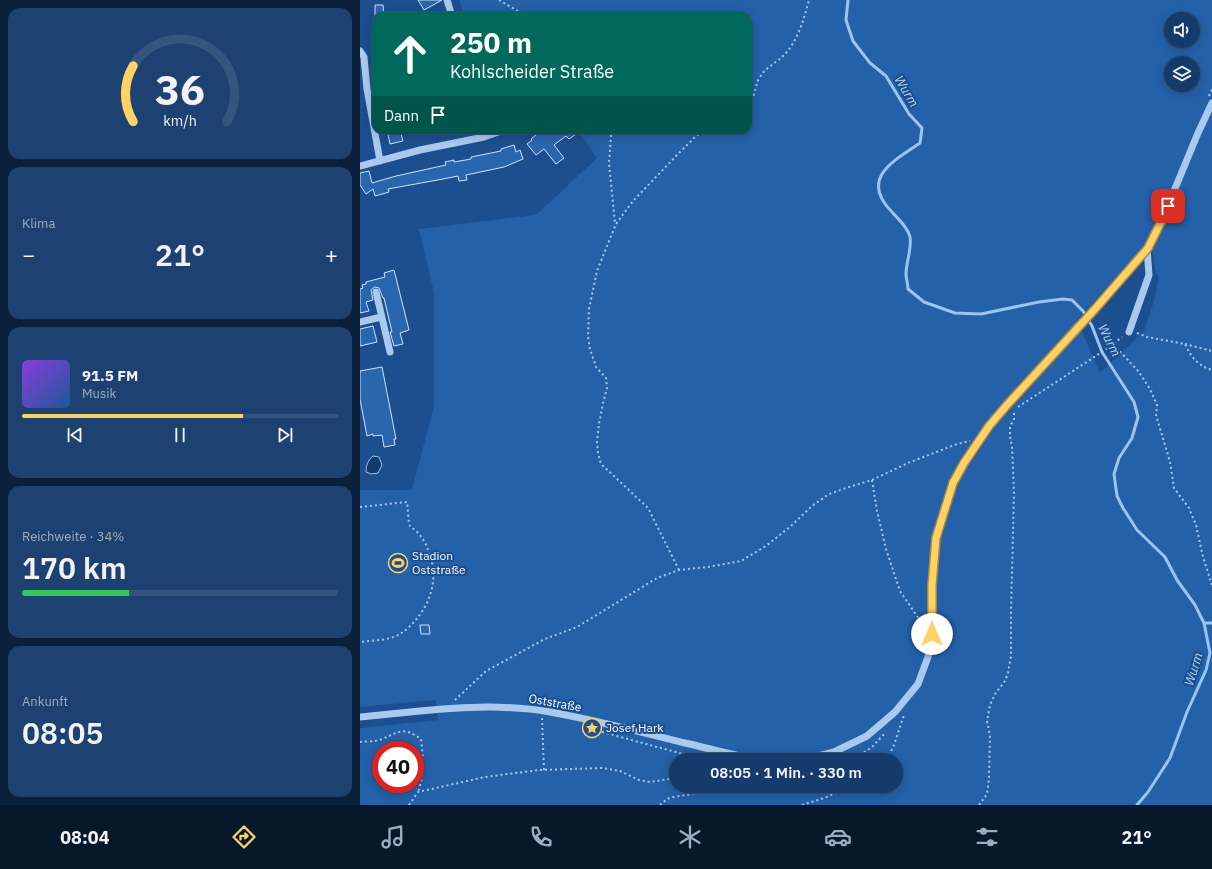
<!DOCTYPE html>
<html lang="de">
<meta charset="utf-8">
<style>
:root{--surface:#143b6b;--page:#1d4271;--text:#f1f3f6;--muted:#9dadc1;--line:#33557e;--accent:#ffd166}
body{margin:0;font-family:"IBM Plex Sans",sans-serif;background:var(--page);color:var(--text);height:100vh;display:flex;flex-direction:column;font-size:15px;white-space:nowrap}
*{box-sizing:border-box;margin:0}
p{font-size:13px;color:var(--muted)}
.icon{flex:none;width:22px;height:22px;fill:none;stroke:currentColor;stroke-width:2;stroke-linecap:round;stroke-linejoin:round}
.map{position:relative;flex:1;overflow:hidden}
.side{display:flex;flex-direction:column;gap:8px;padding:8px;background:#0b203b;width:360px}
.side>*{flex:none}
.guide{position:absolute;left:12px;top:12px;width:380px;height:122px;border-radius:12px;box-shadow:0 2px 10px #0003,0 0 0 1px var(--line);background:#00695c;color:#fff;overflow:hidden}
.fabs{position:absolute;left:804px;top:12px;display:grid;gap:8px}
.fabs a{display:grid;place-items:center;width:36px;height:36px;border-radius:50%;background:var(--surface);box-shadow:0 2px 10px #0003,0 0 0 1px var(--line);font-size:20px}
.speed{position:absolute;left:12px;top:741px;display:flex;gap:8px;font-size:20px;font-weight:700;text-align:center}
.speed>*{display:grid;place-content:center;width:52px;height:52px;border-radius:50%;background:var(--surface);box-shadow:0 2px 10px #0003,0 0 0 1px var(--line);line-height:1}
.speed .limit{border:6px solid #d22;background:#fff;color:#111}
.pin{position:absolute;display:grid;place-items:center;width:34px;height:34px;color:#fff;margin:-17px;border-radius:8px;box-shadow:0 2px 6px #0006}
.me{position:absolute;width:44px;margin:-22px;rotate:0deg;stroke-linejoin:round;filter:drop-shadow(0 0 3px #0008)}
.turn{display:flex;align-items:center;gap:14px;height:84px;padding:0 12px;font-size:18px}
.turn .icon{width:52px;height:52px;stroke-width:2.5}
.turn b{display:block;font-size:28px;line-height:34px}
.then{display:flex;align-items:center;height:38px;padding:0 12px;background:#0003;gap:8px;font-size:15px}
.big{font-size:30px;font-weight:600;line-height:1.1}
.side .tile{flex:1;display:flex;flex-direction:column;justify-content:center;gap:6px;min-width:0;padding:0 14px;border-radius:12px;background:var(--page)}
.side .dial{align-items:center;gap:0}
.dial svg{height:104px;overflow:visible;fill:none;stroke:var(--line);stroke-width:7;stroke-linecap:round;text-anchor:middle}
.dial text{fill:var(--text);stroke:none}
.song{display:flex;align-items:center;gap:12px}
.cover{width:48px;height:48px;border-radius:6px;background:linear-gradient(135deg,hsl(270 70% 55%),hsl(210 70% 35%))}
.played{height:4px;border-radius:2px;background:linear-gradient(90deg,var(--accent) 70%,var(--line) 70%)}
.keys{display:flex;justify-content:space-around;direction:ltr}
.heat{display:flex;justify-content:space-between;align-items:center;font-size:22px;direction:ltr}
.charge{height:6px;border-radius:3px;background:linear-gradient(90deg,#34c759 34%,var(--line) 0)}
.trip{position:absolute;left:309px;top:753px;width:234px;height:40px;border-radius:20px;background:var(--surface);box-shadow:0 2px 10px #0003,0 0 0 1px var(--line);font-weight:600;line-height:40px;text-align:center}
.menu{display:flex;height:64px;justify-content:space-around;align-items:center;background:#08182b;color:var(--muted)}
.menu .icon{width:28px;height:28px}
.menu .selected{color:var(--accent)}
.menu b{font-size:18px;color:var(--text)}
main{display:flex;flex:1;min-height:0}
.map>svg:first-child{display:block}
.green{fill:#2461a8;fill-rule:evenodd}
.water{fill:#123a6d;stroke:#9cc4f0}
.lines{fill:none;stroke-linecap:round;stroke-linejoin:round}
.stream{stroke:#9cc4f0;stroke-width:3}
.building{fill:#2a66ad;stroke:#cfe3fa}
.path{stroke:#a9c9ee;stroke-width:2;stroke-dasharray:2 3;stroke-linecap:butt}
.minor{stroke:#a9c9ee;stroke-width:7}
.route-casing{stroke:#a68842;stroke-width:10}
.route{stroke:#ffd166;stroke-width:7}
.labels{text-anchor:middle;stroke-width:4;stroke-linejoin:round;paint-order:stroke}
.poi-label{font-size:12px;fill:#fff;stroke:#1b4f8f;text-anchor:start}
.street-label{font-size:12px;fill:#fff;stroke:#1b4f8f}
.water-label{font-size:13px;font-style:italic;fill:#b5d3f5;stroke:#1b4f8f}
</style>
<main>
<section class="side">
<div class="tile dial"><svg viewBox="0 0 100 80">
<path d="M14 69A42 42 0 1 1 86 69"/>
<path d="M14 69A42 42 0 0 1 14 26" stroke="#ffd166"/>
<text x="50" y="56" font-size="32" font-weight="700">36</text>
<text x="50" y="72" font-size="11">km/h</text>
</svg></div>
<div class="tile"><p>Klima</p>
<div class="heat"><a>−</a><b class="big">21°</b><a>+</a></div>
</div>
<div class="tile">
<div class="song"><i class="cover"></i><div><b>91.5 FM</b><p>Musik</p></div></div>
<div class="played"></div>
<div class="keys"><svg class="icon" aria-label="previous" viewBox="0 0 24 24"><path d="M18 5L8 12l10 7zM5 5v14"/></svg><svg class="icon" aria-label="pause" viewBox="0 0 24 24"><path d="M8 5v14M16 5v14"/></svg><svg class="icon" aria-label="next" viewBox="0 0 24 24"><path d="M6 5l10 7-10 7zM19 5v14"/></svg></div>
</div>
<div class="tile"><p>Reichweite · 34%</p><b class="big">170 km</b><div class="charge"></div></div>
<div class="tile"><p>Ankunft</p><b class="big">08:05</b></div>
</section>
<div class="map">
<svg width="852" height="805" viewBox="0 0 852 805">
<rect width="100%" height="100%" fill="#1b4f8f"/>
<path class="green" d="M99,0H852V805H0V728L78,720L76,700L0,707V490H52L74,406V293L59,229L176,215L237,158L218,130H388V16H105ZM811,19H833V41H811ZM811,63H833V85H811ZM788,242C798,255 790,265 799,277L794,301L784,331L740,373L717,320ZM21,750H55V784H21ZM316,760H536V786H316Z"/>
<path class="water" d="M13,456L19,457L22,465L18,473L11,474L6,472C6,466 8,460 13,456Z"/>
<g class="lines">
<path class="stream" d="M488,0L486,20L493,41L510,63L526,76L549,114L562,128L560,143C533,161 499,179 532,212C538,219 548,227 550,237C552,248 546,263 546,274C546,279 548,284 548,289L564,302L595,313L621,314L679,302L703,299L712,300L723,311L732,326L742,352L774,402L778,417L772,438L759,458L754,474L757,496L763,508L777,530L805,557L817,580L835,605L844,623L850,653L846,670L827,712L810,758L788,792L777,805
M844,623H852"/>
</g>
<path class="building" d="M58,0H82L64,10Z
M15,5H23L24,16H15Z
M27,130H40L43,141L30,144Z
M182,130H222L209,139L206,136L194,145L204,158L196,164L184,149L176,155L167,144L172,140L171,139Z
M154,145L156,152L160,150L163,159L144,167L106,175L107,180L99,181L98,176L83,179L28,189L29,192L15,196L13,189L6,194L0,185V173L9,171L12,183L36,176L86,165L85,162L94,160V162L111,159V157L141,151V149Z
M34,270L49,330L40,333L43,344L34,346L30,332H32L24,298H23L19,288L15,287L11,290L13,300L6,302L9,311L0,313V289L3,288L2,285L6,284V282L25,277L24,273Z
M13,326L17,342L0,346V329Z
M22,367L36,439H34L35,445L24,447L22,435L13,436V434L7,436L0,399V371Z
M60,625H69L70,634H61Z"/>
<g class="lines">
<path class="path" d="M139,0L166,16
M849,96L852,89
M388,104C397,94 394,86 400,77C406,67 416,63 423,56C438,42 444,18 449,0
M250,130L251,136L249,163L255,223
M777,333L787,337L825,344C831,357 838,366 852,370
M753,344L779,372L790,389L797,405L796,415L810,462L814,488L829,508L836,525L843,557L852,585
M825,344L852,351
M658,407L748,348L762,337
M512,480L517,511L526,549L540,591L565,628
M0,507L47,502C48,507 48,522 50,526C52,528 55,530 57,532C63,538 67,545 69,553C79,578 71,604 53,623C48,628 43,633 36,636C25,641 12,640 0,642
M319,570L288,508L241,464L238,453L237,442L239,424L243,403L247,388L246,378L236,367L230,349L228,336L229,309L237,271L256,224L273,201L317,155L337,135L347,130
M95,700L126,671L185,639L217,627L297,578L319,570L348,567L381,561L406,546L431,526L452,506L469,494L489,487L512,480L548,463L597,444L610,441
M182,718L184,770
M242,732L345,760
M0,742C7,741 16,742 22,739C40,732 42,726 61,739C63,758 65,773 58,792
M491,760L511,748L526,732
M527,760L534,745L544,715
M49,805L58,792L125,777L179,770L242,768L260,771L279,780L290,782L316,778
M300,805C302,803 305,801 307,799C319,794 337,797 346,786
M442,805L464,798L494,786
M619,805L627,794L629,779L630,735L627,721L630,705L635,694L645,681L648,673L651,656V610L654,493L652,446L650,437V427L654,419V411"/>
<path class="minor" d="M87,0L92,16
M0,51L4,57L7,89L20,161
M0,166L60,150L124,137L144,130
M16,292L30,352
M0,322L21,317
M769,332L789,275L787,248
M0,717C63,711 127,701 190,712C235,720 281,732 325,743C352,749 378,757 405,760
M442,760L474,752L507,736L535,712L558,684L568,657L572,635L573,585L576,538L593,483L604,463L629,426L671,379L735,309L787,248L802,220L838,133L852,103"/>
</g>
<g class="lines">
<g class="route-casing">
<path id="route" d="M572,634V585L576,538L593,483L604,463L629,426L647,405L735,309L788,248L802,220L808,206"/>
</g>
<use href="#route" class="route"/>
</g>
<defs>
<g id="stadium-ring" transform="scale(1)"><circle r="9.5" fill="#1b4f8f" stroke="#ffd166" stroke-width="1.5"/><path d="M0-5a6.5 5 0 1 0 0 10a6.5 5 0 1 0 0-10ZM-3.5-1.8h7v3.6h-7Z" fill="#ffd166"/></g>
<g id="sight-ring" transform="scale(1)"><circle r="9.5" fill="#1b4f8f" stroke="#ffd166" stroke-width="1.5"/><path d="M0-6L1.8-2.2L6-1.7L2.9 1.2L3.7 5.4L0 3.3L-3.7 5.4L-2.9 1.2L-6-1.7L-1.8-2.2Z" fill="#ffd166"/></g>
</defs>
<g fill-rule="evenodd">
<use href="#stadium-ring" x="38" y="563"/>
<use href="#sight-ring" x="232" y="728"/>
</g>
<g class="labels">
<g class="poi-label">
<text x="52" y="560">Stadion<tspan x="52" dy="14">Oststraße</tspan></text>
<text x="246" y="732">Josef Hark</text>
</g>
<g class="street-label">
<text transform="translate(195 703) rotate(10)" y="4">Oststraße</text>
</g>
<g class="water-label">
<text transform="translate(547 91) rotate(59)" y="5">Wurm</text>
<text transform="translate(750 340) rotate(63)" y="5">Wurm</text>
<text transform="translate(833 669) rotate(-73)" y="5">Wurm</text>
</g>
</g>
</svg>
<div class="fabs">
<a><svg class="icon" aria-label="sound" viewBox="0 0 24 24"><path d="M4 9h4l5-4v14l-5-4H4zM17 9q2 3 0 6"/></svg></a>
<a><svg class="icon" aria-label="layers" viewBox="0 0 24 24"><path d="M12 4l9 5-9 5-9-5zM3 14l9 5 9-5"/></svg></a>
</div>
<div class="speed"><div class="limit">40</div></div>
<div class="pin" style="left:808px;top:206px;background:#d93025"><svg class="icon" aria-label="arrive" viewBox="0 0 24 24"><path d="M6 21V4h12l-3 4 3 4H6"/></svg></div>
<svg class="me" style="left:572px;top:634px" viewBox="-20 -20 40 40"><circle r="19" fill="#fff"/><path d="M0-13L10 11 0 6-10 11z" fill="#ffd166"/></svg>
<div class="trip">08:05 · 1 Min. · 330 m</div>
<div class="guide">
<div class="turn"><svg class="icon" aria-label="ahead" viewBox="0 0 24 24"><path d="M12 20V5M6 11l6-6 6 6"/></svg><div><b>250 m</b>Kohlscheider Straße</div></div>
<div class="then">Dann<svg class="icon" aria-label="arrive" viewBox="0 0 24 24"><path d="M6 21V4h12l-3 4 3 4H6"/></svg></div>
</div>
</div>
</main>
<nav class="menu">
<b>08:04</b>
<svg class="icon selected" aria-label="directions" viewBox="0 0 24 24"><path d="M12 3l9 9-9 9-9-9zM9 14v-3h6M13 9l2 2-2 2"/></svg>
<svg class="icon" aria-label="music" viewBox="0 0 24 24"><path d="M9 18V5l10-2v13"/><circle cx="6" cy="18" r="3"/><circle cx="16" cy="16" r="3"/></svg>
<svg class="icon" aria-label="phone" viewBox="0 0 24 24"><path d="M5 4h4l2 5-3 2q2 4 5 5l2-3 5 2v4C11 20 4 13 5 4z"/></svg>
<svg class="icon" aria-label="climate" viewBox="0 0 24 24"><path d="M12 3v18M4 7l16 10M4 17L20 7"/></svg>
<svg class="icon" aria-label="car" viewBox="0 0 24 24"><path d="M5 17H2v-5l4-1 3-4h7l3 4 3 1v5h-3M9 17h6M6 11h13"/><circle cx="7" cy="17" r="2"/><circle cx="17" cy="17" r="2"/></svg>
<svg class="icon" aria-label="filters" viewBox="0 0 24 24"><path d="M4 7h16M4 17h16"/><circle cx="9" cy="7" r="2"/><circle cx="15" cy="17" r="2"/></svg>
<b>21°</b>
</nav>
